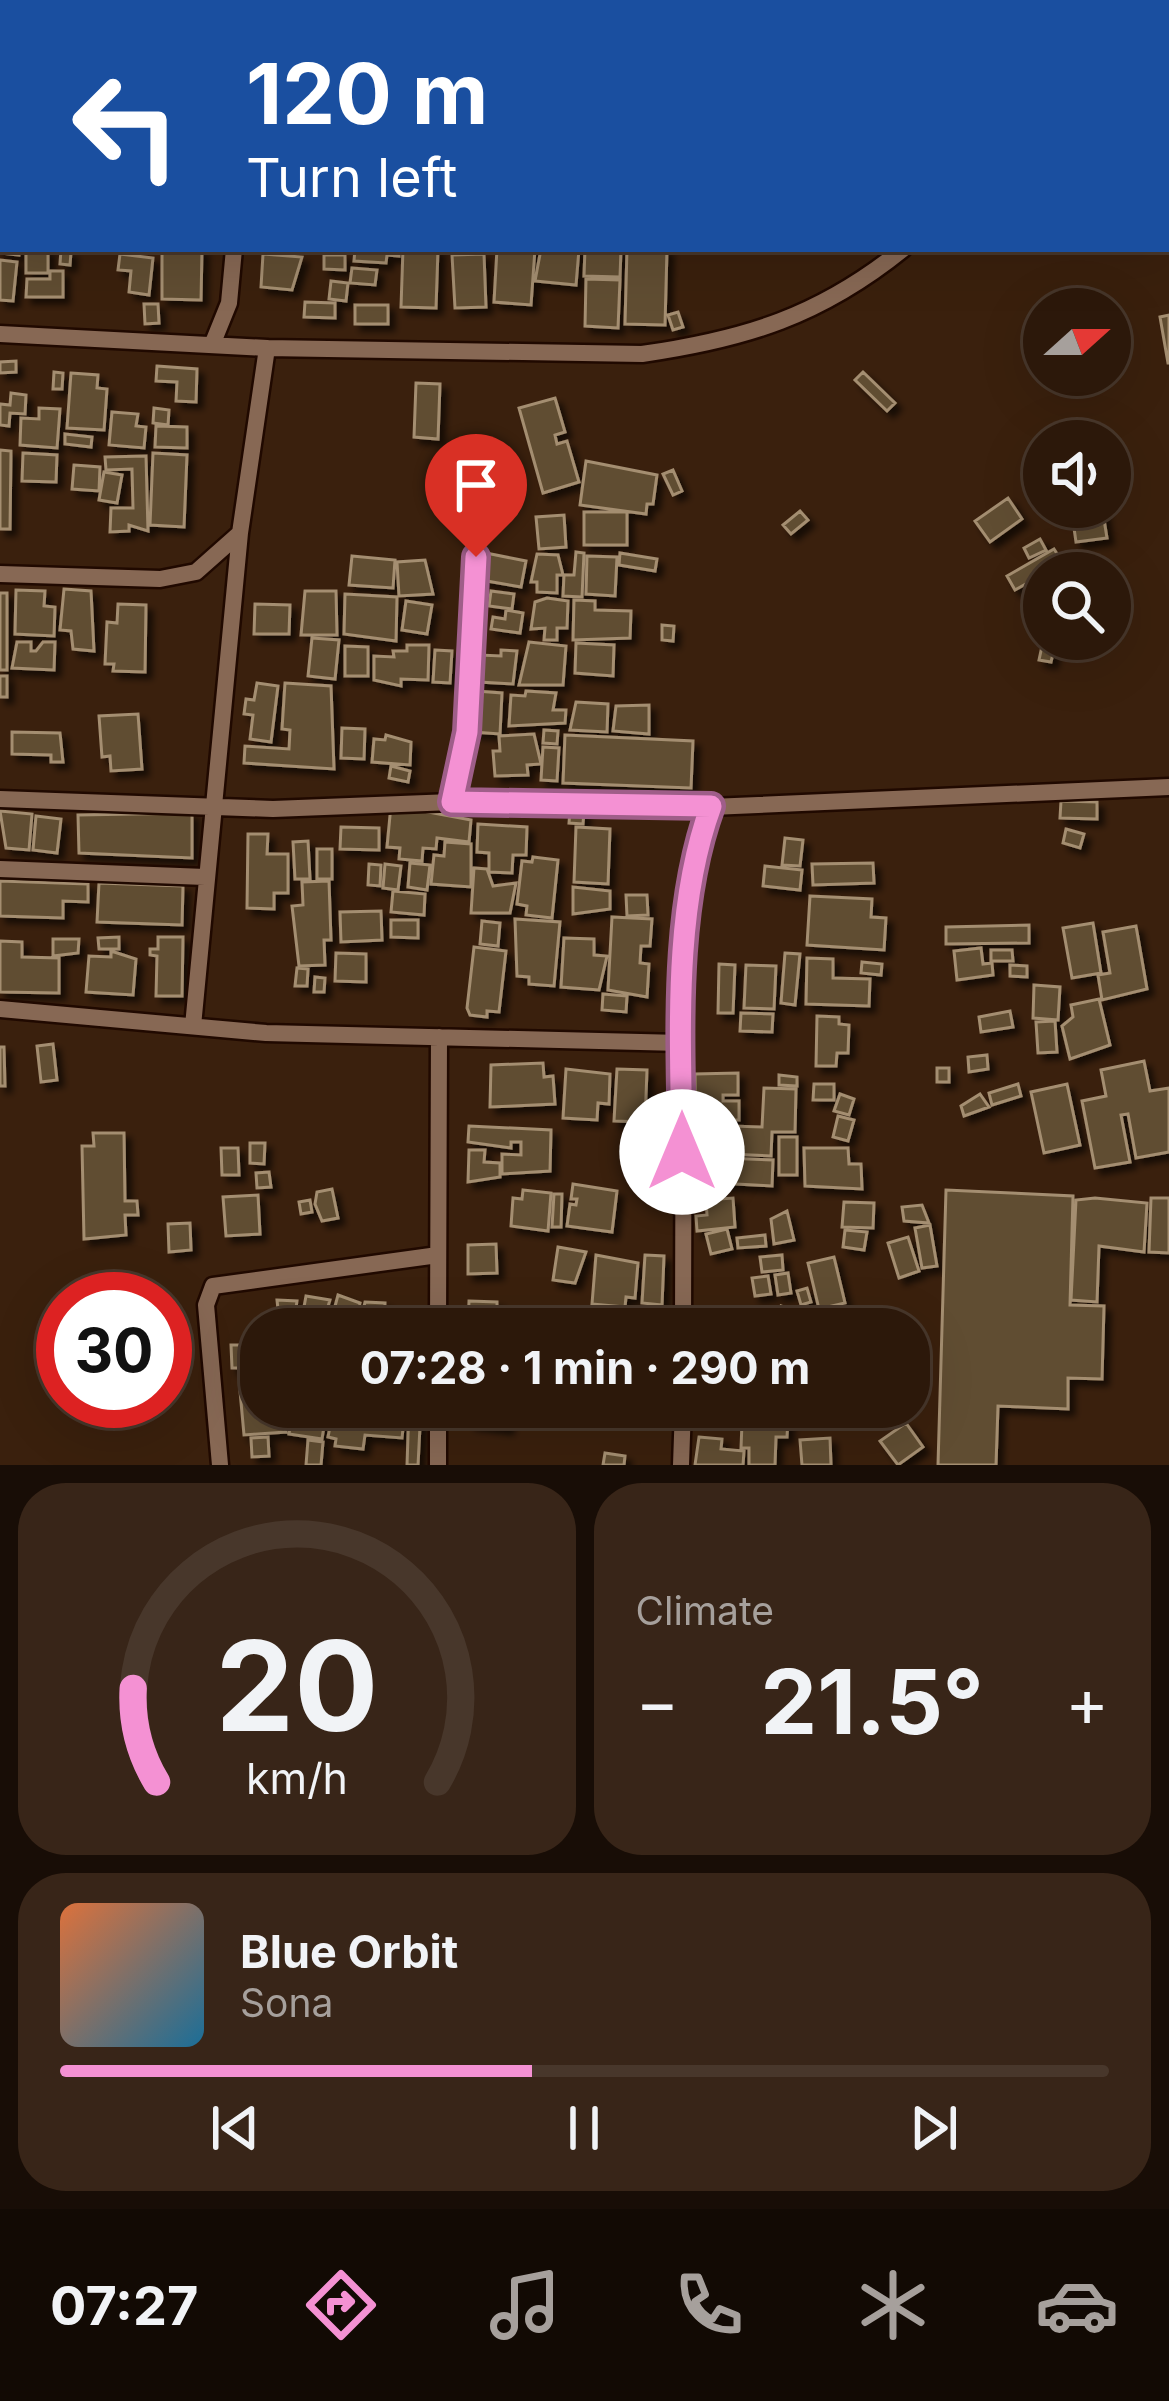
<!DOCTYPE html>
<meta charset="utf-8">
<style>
:root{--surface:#2c180a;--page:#382518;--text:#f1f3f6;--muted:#a6a09c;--line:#48372b;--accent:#f491d3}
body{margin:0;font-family:Inter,sans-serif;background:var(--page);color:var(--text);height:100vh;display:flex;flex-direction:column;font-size:45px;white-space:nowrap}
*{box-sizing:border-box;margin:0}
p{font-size:39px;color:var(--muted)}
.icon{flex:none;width:66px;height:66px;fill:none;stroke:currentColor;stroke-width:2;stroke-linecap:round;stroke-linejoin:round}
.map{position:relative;height:1465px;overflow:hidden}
.sheet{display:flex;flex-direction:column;gap:18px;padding:18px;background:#180d06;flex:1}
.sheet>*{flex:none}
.top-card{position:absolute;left:0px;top:0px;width:1170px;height:252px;box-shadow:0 12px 48px #0002,0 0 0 3px var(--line);background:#1a4fa0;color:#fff;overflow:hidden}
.needle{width:78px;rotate:69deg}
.tools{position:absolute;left:1023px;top:288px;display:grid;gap:24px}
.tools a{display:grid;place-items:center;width:108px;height:108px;border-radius:50%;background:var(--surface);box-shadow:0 12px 48px #0002,0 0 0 3px var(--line);font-size:60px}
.speed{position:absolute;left:36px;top:1272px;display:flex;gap:24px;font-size:60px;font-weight:700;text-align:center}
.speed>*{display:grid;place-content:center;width:156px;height:156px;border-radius:50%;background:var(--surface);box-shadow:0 12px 48px #0002,0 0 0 3px var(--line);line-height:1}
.speed .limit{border:18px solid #d22;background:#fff;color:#111}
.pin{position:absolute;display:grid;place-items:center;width:102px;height:102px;color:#fff;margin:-123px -51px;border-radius:50% 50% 50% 0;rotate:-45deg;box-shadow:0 0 12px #0007}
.pin .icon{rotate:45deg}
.me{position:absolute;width:132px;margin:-66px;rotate:0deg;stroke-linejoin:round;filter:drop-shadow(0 0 9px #0008)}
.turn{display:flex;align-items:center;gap:42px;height:252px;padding:0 48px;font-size:54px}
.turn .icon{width:156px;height:156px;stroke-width:2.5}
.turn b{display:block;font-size:84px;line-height:102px}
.big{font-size:90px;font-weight:700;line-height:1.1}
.sheet .widget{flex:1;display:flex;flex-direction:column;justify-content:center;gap:18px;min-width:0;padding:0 42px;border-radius:48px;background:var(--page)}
.sheet .dial{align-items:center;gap:0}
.dial svg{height:312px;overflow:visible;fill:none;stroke:var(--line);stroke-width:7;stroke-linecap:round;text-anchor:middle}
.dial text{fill:var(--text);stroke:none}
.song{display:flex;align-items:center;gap:36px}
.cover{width:144px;height:144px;border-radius:18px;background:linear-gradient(135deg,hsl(20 70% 55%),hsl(200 70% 35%))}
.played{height:12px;border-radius:6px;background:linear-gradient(90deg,var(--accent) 45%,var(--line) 45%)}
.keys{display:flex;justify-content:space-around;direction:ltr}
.heat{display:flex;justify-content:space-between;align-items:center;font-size:66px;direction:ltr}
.sheet .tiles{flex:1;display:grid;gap:18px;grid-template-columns:1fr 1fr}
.widget:last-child{grid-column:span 2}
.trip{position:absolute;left:240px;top:1308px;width:690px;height:120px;border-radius:48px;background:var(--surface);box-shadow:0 12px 48px #0002,0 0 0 3px var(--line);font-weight:700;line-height:120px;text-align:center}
.tabs{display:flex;height:192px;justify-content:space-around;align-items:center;background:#120a04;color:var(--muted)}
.tabs .icon{width:84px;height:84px}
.tabs .on{color:var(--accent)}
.tabs b{font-size:54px;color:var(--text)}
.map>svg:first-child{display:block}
.building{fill:#604d31;stroke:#a48e71;stroke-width:3;filter:url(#shadow)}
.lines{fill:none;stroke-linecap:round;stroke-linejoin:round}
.minor-casing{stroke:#200900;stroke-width:21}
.minor{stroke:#876854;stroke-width:16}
.route-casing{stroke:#9f5e89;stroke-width:30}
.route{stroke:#f491d3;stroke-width:21}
</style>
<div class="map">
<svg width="1169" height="1465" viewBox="0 0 1169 1465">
<defs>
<filter id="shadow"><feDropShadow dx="6" dy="6" stdDeviation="3" flood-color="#0009"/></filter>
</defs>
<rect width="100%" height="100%" fill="#3a200d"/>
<path class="building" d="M0,218L3,249H20L19,255L0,253Z
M26,249H48V273H26Z
M162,249H202L201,300L162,299Z
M355,249H399V256L387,255L386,263L354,261Z
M403,249H438L436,308L401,307Z
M497,249H535L531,305L494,302Z
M541,249H579L576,285L535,281Z
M585,249H621L620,277L584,276Z
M627,249H667L665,325L625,324Z
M61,250L71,252L70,265L60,264Z
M120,254L153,258L149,295L129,292L131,271L118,270Z
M263,254L302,257L292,290L261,287Z
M484,254L486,307L455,308L452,255Z
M324,255H345V270L324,269Z
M0,260L17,262L13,301L0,300Z
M352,268L377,270L375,285L350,283Z
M50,271H63V297H26L27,279H50Z
M586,279L620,280L618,328L585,326Z
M331,281L348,283L346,301L329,299Z
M305,302L335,303V318L304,317Z
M144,304H158L159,323L145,324Z
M355,305H388V324H355Z
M678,312L683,327L673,330L668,315Z
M1169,315V363H1168L1160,317Z
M16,361V372L0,373V362Z
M157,366L197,369L196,402L176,401L177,382L156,381Z
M54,372L63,373L62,389H53Z
M863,372L895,403L887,411L855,380Z
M71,373L98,375L97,388L107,389L104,430L67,428Z
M416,383L440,384L438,439L414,437Z
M11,393L26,395L25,414L10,413L9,426L0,425V404L10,405Z
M555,398L565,432L555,435L557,444L567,441L579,482L543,493L519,408Z
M39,408L60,409L57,448L20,445L21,418L39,419Z
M154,408L169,410L168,425L153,423Z
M112,412L138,414L136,426L146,427L144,448L109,445Z
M156,426L187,427V448L155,447Z
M65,434L92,437L91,447L65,444Z
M0,450L11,451L10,529H0Z
M23,453L57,455L56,482L22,481Z
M153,453L187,455L184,527L150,525Z
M146,456L148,531L129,525V531L110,532L111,508H133L132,469L106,470L105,457Z
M586,461L657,475L653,504H647L646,514L580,505Z
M74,465L100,467L99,491L72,489Z
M673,470L682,491L673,495L663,474Z
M104,472L122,475L117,503L99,500Z
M1008,498L1022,519L990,542L975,521Z
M1071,507H1102L1107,538L1076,542Z
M800,511L808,520L791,534L783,525Z
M584,512H627V545H584Z
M564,515L566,547L539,549L536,517Z
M1040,539L1046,550L1029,558L1024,548Z
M1054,549L1063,563L1015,590L1007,576Z
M576,552L584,553L582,597L563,596L564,575H574Z
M486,553L526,561L521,587L481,580Z
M620,553L657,559L655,571L619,565Z
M537,554L558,555L563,575H557V593L537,592V582H531Z
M352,556L395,560L393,588L349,585Z
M587,556L617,557L615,596L586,594Z
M425,560L433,594L399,596L397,562Z
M64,589L91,591L94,651L73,649L71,631L60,630Z
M16,590L45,591L44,606L55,607L54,636L15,634Z
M305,591H336L337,635H301Z
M491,591L514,594L512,609L489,606Z
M0,593H7V670H0Z
M345,594L397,597L396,641L344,634Z
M547,598L568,601L567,628H557V640H544L545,628L531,629L535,602Z
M574,600L595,601V610L631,611L630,638L573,640Z
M406,601L432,605L427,634L402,630Z
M118,604L146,605L145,672L113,671L114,664H105L107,622L117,623Z
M255,604L290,605L289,634H254Z
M506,610L523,613L520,633L491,629L493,617L505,619Z
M662,625L674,626L673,641L662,640Z
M312,638L339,640L335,679L308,676Z
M17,642H31V651H36L43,642H55L54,670L12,668Z
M529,642L566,646L563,685H519Z
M576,643L614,645L613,676L575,673Z
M407,645H429L428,680L401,679V686L374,680V656L394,657L393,651H407Z
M345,646L368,647V676H345Z
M1042,646L1054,649L1051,662L1039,660Z
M435,650L452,651L450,683L433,682Z
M501,650L517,651L513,684L479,682L480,655L501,656Z
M0,676H7V697H0Z
M257,683L278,686L271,742L250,739L253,715L244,714L246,699L254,700Z
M285,683L331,686L334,769L244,763L245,746L289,749L290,730L282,729Z
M476,691L502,693L500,734L473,732Z
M526,691L556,693L553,710H566L565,723L509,726L511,695L525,696Z
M576,702L608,704L607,732L570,730Z
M649,705V734L613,731L616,706Z
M138,714L142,769L111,771L110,756L102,757L99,716Z
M342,728L365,729L364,759L341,758Z
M544,730L558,731L557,744L543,743Z
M12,732L60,733L63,762H51V755L12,754Z
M534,734L541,764L527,765L528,775L495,776L493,751H500L499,736Z
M386,735L411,742L410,765L372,762L374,739L385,740Z
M565,735L693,741L691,788L563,783Z
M543,747L559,748L557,781L541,780Z
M391,766L410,771L408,782L389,778Z
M1061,801L1097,802V819L1060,818Z
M391,805L471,820L469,842L437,838L436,849L423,848L422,861L399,859L400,848L387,847Z
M570,810L584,811L583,824L569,823Z
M0,811L32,814L29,850L6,848Z
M192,813V858L79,853L78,815Z
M36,816L61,819L57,853L33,850Z
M478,824L527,827L526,855H513L512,873L489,872V853L477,852Z
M341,827L379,828V850L340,849Z
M576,827L610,829L608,884L574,882Z
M1066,829L1084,834L1080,848L1063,843Z
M248,834H268L267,854H288V893H274V909L247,908Z
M785,838L803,840L800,866L782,865Z
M308,841L310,879H295L293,842Z
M445,842L471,844V887L431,884L434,855L444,856Z
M317,849H332V879H317Z
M533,857L558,860L552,918L526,915L527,906L517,904L522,861L532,862Z
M410,863L430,865L427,890L408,887Z
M873,863L874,883L813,885L812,864Z
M369,864L381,865L380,886L368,885Z
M385,864L401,866L398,890L383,888Z
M765,866L802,870L800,890L763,886Z
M474,868L487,869L493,886L516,883L510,913H471Z
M0,881L88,884V902L63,901V918L0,916Z
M329,881L331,940H324L325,965L299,966L292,906L303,905L302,882Z
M99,883L183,886L182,925L97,922Z
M573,887L610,891V909L573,914Z
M393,891L425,894L424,915L391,912Z
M626,895H647L648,915L627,916Z
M810,896L872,899L871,917L886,918L884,950L807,945Z
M381,911L382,940L341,942L340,912Z
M612,917L652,919L650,946H641L640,963L649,964L647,997L608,990Z
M515,919L560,922L554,986L529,984V977L517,976Z
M391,920H418V938L391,937Z
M482,921L500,923L498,946L480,944Z
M1093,923L1101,973L1072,978L1063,928Z
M1029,925V943L946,944V927Z
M1136,926L1147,989L1102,1000L1098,975L1110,973L1103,932Z
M119,937V949H99L98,938Z
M158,937H183L182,996H156L157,956L150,955V949H158Z
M564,938L594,939V955L607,956L599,990L561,987Z
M53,939H79L78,953L53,956Z
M0,941L22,942V957L59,958V993L0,992Z
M474,947L506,951L499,1012L487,1011V1017L470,1015L467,1008Z
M981,948L983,964L992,963L993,975L957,980L954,951Z
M991,950H1012L1013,961H991Z
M111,951L136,959L133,995L86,992L89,956L111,957Z
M336,953L366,954V982L335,981Z
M785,953L800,954L795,1005L781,1003Z
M807,958L833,959V978L870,979L869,1006L806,1004Z
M862,962L882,964L881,975L861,973Z
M719,964L735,965L733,1013H718Z
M746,965L776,966L774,1009L744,1008Z
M1010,965L1027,966V977L1010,976Z
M297,968L308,969L307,986H295Z
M315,977L325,978L324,992H314Z
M1034,985L1060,987L1058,1020L1033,1018Z
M603,994L627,996L626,1012L602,1010Z
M1099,999L1110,1045L1070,1059L1062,1026L1073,1017L1071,1005Z
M1010,1011L1013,1027L981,1032L979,1017Z
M741,1013L773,1014L772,1032L740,1031Z
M817,1016L839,1017V1024L849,1025L848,1053H837L836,1066H816Z
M1055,1021L1057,1052L1038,1053L1036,1022Z
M53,1044L57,1080L41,1082L37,1046Z
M0,1047H4L5,1086H0Z
M987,1055L988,1069L969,1072L968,1057Z
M1144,1061L1150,1091L1169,1088V1152L1136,1158L1128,1114L1121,1115L1130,1162L1095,1168L1082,1101L1106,1096L1101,1070Z
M543,1063L544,1077L553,1076L555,1104L490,1107L491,1065Z
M937,1068H949V1082H937Z
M566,1069L610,1074L609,1104L598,1103L597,1120L563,1118Z
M617,1069L647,1070L645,1122L614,1121Z
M738,1073V1095H723V1101H739V1120H723L722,1132H696L695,1074Z
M779,1075L797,1077V1086L779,1085Z
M814,1084H834V1100H813Z
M1018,1084L1021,1096L992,1105L989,1093Z
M1067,1084L1080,1145L1044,1153L1031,1092Z
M764,1088L796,1089L795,1132H772L771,1156L729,1154L730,1126L762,1127Z
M840,1094L854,1099L849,1115L834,1111Z
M980,1094L989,1107L964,1116L961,1106Z
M838,1116L854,1120L848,1141L833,1137Z
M469,1126L551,1130L550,1171L502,1174V1154L521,1155V1142H511V1148L468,1142Z
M93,1133H124L125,1201H137L138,1215H125L126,1235L84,1239L82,1146H94Z
M779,1137H797V1175H779Z
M250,1143H265L264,1164L250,1163Z
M221,1148H238L239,1175H222Z
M804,1148H848L849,1164H861L862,1189L805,1186Z
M469,1150H485L484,1162L500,1163V1177L468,1182Z
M720,1158L773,1160L772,1186L718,1183Z
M269,1172L271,1187L257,1188L256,1173Z
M573,1184L617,1191L612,1232L567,1226L570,1204L576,1205L577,1199H571Z
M332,1189L338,1218L322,1221L315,1204L317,1192Z
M523,1190L551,1193L548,1231L511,1226L513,1198L522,1199Z
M946,1190L1073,1196L1070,1305L1104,1306L1102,1379L1068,1378V1409L998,1406L996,1465H938Z
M554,1194H562L561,1227H552Z
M258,1195L260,1234L226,1236L223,1197Z
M733,1198L735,1227L697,1231L696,1216L707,1215L706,1200Z
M1095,1198L1147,1203L1144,1252L1099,1246L1097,1302L1071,1300L1076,1200Z
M1151,1198H1169V1253L1149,1252Z
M310,1200L312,1212L301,1214L299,1202Z
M844,1202L874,1203L873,1228L842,1227Z
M922,1205L929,1223L904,1221L902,1207Z
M787,1211L794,1240L774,1244L771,1219Z
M190,1223L191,1250L169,1252L168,1224Z
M930,1225L937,1266L922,1268L915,1228Z
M727,1229L732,1249L711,1254L706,1234Z
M845,1230L867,1232L864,1250L843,1247Z
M765,1235L766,1246L738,1248L737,1238Z
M908,1237L919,1271L899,1278L888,1243Z
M496,1244L497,1273L468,1274V1245Z
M558,1247L586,1252L575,1283L553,1280Z
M596,1255L638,1263L635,1298L626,1297L625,1307L592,1304Z
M645,1255L664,1256L662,1305L642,1303Z
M782,1255L783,1270L762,1272L760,1257Z
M834,1257L845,1303L819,1309L808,1263Z
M788,1273L791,1293L778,1295L775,1275Z
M768,1276L771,1294L755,1296L752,1278Z
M807,1288L811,1302L801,1305L797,1291Z
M338,1295L360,1303L353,1329H329Z
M306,1296L330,1300L321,1329H300Z
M277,1300L297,1301L293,1329L280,1328Z
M469,1301L497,1302V1329H468Z
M365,1302L385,1303L384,1329H359Z
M781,1306L793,1311L787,1327L774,1322Z
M710,1309H717L718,1329H711Z
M555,1314H582V1324H587V1316H613V1329H555Z
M622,1314L659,1315V1329H622Z
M721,1318H747V1329H721Z
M798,1318L834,1324L833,1329H796Z
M249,1338L261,1340V1370L244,1367Z
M231,1345H240L241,1368H232Z
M261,1389V1407H283L286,1432L244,1435L240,1391Z
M293,1407H327L322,1439L289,1434Z
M334,1407L405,1410L402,1438L365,1435L363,1449L335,1446L336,1439L328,1437Z
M409,1407H421L418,1465H407Z
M471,1407H510L507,1428L470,1423Z
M765,1418L788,1419L787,1437H776L775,1465H749V1448H741L742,1423L765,1425Z
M906,1423L923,1447L898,1465L880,1441Z
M268,1437L269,1456L252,1457L251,1438Z
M699,1437L722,1439L721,1449L744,1451L743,1465H695Z
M830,1438L831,1465H802L800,1440Z
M308,1440L323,1442L321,1465H306Z
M605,1453L625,1456L624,1465H603Z"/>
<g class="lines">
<g class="minor-casing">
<path id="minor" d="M433,3L434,0
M1111,3L1112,0
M0,334L267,348L642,354C746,339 820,316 903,249
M212,345L229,303L234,249
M0,574L160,579L196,572L240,533
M0,799L273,809L452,802L711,807
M452,802L467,732L476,557
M0,869L205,877
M0,1009L266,1033L681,1043
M193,1026L240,533L267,348
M438,1329L439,1037
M683,1329L684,971L693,885L711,807L1169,787
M438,1407V1465
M846,1407L874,1416
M220,1465L206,1305L213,1286L438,1255
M681,1465L683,1407"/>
</g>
<use href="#minor" class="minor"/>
</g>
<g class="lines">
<g class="route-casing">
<path id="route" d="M476,557L467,732L452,802L711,806C672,912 681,1041 682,1152"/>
</g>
<use href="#route" class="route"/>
</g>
</svg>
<div class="tools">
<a><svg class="needle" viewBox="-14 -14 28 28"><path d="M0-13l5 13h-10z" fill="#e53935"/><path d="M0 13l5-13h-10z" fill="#a6a09c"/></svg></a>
<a><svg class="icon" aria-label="sound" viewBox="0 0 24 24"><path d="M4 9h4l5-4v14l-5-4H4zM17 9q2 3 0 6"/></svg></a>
<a><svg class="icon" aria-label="search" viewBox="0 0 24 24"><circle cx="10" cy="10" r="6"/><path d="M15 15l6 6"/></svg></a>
</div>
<div class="speed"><div class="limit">30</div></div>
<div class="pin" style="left:476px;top:557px;background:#d93025"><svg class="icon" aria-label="arrive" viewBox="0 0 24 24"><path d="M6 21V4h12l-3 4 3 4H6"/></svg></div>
<svg class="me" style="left:682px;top:1152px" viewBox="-20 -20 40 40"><circle r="19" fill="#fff"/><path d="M0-13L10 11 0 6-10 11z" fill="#f491d3"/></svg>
<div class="trip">07:28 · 1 min · 290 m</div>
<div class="top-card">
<div class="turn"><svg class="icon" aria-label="left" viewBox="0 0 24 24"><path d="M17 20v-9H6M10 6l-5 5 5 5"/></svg><div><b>120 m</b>Turn left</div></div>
</div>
</div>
<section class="sheet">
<div class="tiles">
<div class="widget dial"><svg viewBox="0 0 100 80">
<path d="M14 69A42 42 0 1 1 86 69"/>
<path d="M14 69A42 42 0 0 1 8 45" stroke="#f491d3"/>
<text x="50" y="56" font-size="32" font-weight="700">20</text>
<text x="50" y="72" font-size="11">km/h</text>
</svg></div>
<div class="widget"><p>Climate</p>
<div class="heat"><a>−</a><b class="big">21.5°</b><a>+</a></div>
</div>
<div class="widget">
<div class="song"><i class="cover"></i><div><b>Blue Orbit</b><p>Sona</p></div></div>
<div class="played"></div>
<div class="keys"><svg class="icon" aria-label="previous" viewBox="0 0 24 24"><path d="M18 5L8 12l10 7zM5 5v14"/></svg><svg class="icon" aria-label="pause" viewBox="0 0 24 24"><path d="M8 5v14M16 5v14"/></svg><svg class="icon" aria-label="next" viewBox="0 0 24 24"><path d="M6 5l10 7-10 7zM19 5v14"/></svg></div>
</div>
</div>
</section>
<nav class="tabs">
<b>07:27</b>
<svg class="icon on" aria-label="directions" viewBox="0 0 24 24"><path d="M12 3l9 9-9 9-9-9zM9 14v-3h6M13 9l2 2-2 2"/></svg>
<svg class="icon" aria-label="music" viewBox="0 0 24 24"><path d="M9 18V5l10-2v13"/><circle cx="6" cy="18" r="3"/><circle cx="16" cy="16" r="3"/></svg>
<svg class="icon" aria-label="phone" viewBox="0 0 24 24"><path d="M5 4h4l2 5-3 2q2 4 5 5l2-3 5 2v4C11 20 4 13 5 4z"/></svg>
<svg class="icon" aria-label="climate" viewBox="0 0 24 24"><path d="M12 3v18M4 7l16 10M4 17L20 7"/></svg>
<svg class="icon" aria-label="car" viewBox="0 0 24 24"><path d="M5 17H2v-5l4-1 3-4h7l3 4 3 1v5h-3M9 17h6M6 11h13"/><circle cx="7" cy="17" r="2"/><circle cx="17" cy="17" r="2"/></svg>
</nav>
